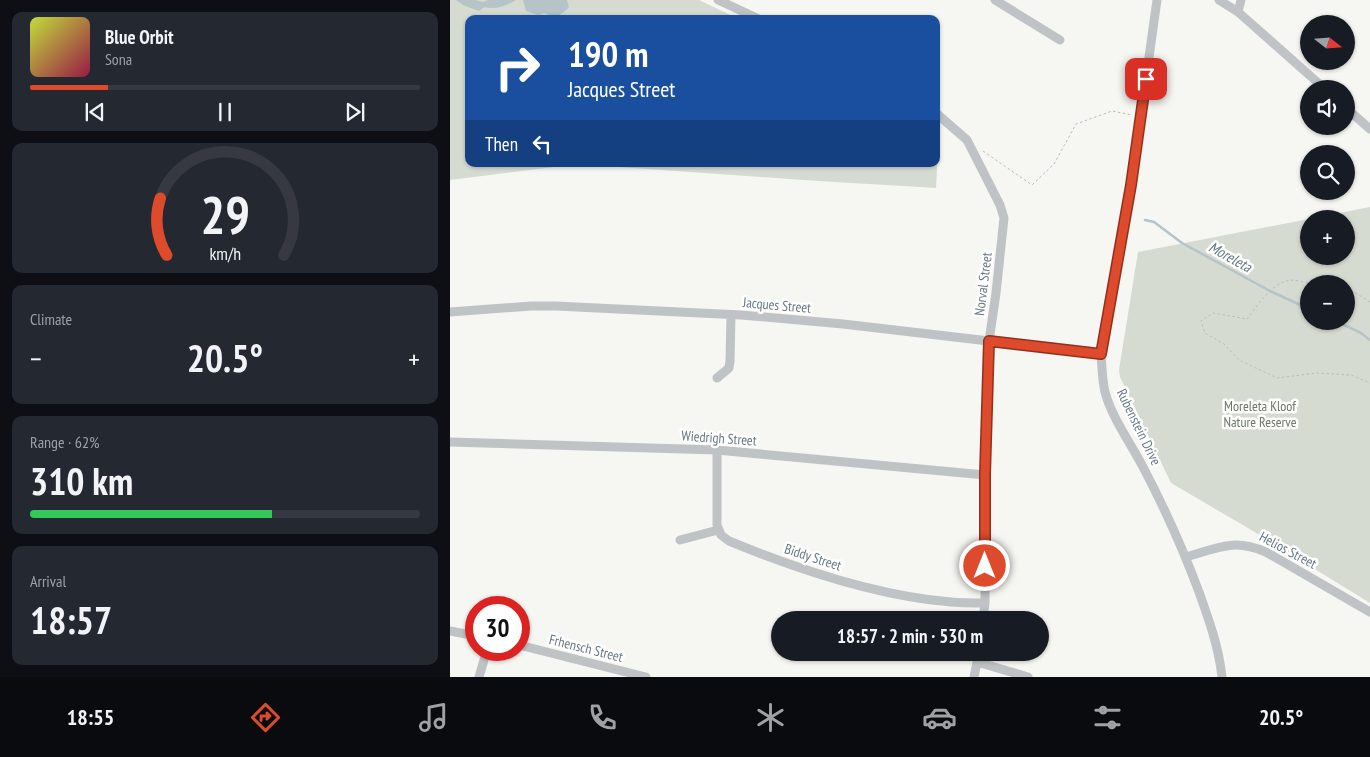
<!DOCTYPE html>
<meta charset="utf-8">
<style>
:root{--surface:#171b24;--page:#242831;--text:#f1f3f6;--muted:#9ea1a6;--line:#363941;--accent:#dd4a2c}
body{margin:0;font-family:"PT Sans Narrow",sans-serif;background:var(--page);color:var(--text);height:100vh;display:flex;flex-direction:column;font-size:19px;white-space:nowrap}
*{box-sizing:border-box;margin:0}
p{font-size:16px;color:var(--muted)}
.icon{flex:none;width:28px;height:28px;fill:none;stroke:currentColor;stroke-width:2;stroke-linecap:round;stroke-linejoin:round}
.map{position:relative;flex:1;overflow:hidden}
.sheet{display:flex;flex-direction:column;gap:12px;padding:12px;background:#0d0f14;width:450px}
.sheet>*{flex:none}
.top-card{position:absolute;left:15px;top:15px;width:475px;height:152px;border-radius:10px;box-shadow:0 1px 4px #0004;background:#1a4fa0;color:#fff;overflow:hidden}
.needle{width:32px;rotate:107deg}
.fabs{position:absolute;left:850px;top:15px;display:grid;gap:10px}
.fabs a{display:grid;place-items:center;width:55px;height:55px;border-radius:50%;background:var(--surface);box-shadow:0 1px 4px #0004;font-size:25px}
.speed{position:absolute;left:15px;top:596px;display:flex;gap:10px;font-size:25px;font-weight:700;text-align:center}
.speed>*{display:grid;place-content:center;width:65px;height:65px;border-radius:50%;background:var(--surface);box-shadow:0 1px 4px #0004;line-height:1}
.speed .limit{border:8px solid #d22;background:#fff;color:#111}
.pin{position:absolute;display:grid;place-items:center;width:42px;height:42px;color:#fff;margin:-21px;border-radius:10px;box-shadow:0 2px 8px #0006}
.me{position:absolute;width:55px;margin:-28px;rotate:0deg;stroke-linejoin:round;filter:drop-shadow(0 0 4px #0008)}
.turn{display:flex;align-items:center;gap:18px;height:105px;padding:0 20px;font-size:22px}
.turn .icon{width:65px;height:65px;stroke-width:2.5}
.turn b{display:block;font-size:35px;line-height:42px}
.then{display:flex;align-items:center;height:48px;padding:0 20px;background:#0003;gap:10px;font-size:19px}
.big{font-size:38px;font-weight:700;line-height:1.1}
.sheet .tile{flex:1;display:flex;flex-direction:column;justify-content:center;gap:8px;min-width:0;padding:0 18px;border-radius:10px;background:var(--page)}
.sheet .dial{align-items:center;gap:0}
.dial svg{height:130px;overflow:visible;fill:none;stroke:var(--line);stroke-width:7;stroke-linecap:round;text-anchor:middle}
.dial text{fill:var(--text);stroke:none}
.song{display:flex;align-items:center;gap:15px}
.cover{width:60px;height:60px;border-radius:8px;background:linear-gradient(135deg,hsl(70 70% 55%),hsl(340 70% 35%))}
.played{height:5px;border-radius:2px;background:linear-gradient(90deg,var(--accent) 20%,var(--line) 20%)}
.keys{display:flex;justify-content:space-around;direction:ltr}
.heat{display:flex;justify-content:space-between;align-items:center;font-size:28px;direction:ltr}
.charge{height:8px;border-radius:4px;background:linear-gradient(90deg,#34c759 62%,var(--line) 0)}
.trip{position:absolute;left:321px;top:611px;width:278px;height:50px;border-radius:25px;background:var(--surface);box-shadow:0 1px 4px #0004;font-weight:700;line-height:50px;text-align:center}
.tab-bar{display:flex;height:80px;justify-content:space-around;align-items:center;background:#090b0e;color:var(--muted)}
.tab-bar .icon{width:35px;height:35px}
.tab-bar .active{color:var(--accent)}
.tab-bar b{font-size:22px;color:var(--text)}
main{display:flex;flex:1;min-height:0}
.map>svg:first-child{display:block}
.green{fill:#d6dbd2;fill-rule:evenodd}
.water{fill:#b6c3c7}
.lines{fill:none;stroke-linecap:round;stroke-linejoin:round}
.stream{stroke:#b6c3c7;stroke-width:2.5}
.path{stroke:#b9bcbe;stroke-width:1;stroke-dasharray:2.5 2.5;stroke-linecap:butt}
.minor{stroke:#bfc3c6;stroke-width:9}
.route-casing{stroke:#90301d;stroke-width:12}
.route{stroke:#dd4a2c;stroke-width:9}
.labels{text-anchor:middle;stroke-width:5;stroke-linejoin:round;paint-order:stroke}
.street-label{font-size:14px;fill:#667883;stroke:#fff}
.park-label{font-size:14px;fill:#6a7a65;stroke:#fff}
.water-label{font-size:15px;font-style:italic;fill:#62797f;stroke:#fff}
</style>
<main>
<section class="sheet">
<div class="tile">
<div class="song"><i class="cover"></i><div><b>Blue Orbit</b><p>Sona</p></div></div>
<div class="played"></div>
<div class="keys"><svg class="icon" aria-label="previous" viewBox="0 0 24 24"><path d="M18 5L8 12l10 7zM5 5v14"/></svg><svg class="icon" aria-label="pause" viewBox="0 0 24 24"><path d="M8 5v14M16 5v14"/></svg><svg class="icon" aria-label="next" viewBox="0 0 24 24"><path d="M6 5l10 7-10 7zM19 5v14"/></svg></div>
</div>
<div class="tile dial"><svg viewBox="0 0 100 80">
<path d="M14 69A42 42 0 1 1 86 69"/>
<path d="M14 69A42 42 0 0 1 10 34" stroke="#dd4a2c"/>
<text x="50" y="56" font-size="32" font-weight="700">29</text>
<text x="50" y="72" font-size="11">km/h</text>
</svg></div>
<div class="tile"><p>Climate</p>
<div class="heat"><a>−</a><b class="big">20.5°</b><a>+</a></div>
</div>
<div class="tile"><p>Range · 62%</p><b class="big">310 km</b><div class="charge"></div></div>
<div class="tile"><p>Arrival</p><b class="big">18:57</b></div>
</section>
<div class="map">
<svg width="920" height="677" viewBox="0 0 920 677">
<rect width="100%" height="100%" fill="#f6f6f3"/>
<path class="green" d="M0,0H249L289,19H19V164H486V111L490,113L486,188L368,181L128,164L0,180Z
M920,207V603L803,531L721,483L670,377L669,370L688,252ZM859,219H896V256H859ZM859,284H896V321H859Z"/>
<path class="water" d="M6,0H25L33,2L38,0H66C56,6 45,10 34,7L29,11L13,5Z
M73,0H117L119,7C111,16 105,18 94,13L88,15L76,11Z"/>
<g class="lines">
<path class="stream" d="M695,220L704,222L732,243L820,291L859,309
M886,321L911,333L920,340"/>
<path class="path" d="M533,151L582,185L604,164L626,124L662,111L682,115
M863,284C857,283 850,281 844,280C823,280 808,305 797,319L763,313L751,321L755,333L774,344L789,360L827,378L867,373L901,375L920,383
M896,290H901L920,302"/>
<path class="minor" d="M268,0L309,19
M545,0L610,40
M707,0L681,185L651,354C652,366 652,379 655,392C662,418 680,442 693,467C714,507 733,549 749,592C759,620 769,648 772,677
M769,0L788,12L875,89
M788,12L791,0
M896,108L920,129
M486,113L517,140L550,205L554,218L546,293L539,341L535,475V603L533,620
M0,312L81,306H106L291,315L393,324L651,354
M267,378L279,368L280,361L281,315
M0,442L267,450L535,475
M267,450V525L271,535L279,541C347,569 427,596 501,602C512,603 524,603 535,603
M230,540L268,530
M736,557C768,548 783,538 816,552L920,612
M0,631L26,636
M69,645L196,677
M527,662L578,677
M29,677L37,650
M524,677L529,652"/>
</g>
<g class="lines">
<g class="route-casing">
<path id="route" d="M535,566V474L539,341L651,354L681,185L696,79"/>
</g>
<use href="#route" class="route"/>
</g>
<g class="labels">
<g class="street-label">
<text transform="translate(533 284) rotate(-83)" y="5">Norval Street</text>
<text transform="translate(327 305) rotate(5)" y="5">Jacques Street</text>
<text transform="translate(689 427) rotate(64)" y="5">Rubenstein Drive</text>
<text transform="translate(269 438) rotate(4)" y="5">Wiedrigh Street</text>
<text transform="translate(838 550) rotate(28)" y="5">Helios Street</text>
<text transform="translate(363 557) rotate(18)" y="5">Biddy Street</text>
<text transform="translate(136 648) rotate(14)" y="5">Frhensch Street</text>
</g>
<g class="park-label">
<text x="810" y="411">Moreleta Kloof<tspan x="810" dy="16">Nature Reserve</tspan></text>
</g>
<g class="water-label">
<text transform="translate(780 257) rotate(29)" y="5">Moreleta</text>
</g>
</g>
</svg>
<div class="fabs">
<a><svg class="needle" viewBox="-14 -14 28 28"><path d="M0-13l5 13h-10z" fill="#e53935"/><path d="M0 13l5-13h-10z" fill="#9ea1a6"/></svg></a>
<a><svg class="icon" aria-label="sound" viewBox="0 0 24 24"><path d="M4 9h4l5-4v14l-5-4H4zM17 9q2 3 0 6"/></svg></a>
<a><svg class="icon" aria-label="search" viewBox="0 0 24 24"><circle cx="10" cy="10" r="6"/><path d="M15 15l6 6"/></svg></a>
<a>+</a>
<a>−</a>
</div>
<div class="speed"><div class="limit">30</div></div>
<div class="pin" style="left:696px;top:79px;background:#d93025"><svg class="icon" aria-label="arrive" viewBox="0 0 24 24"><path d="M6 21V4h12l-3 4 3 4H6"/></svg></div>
<svg class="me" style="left:535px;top:566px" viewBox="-20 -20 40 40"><circle r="17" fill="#dd4a2c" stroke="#fff" stroke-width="3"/><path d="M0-11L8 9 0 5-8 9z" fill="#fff"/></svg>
<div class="trip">18:57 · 2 min · 530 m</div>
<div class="top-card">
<div class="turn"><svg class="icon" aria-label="right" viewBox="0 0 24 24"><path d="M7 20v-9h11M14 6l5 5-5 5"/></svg><div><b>190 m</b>Jacques Street</div></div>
<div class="then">Then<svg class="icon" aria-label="left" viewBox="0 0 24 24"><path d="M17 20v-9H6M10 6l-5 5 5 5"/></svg></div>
</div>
</div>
</main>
<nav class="tab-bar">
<b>18:55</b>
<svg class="icon active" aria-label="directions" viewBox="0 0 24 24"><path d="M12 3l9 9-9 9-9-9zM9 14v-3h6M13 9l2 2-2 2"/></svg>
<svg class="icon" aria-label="music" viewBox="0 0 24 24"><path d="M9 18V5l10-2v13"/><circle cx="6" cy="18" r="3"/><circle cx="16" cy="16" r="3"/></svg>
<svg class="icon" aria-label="phone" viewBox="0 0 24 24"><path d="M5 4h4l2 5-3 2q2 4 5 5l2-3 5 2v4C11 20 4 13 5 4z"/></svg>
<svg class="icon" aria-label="climate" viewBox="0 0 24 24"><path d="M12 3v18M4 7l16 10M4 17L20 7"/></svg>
<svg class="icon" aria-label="car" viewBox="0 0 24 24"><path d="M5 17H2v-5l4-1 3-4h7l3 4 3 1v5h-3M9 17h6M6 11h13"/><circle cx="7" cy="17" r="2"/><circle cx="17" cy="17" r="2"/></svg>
<svg class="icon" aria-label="filters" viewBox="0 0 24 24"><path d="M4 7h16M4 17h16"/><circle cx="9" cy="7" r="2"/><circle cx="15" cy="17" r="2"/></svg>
<b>20.5°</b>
</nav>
